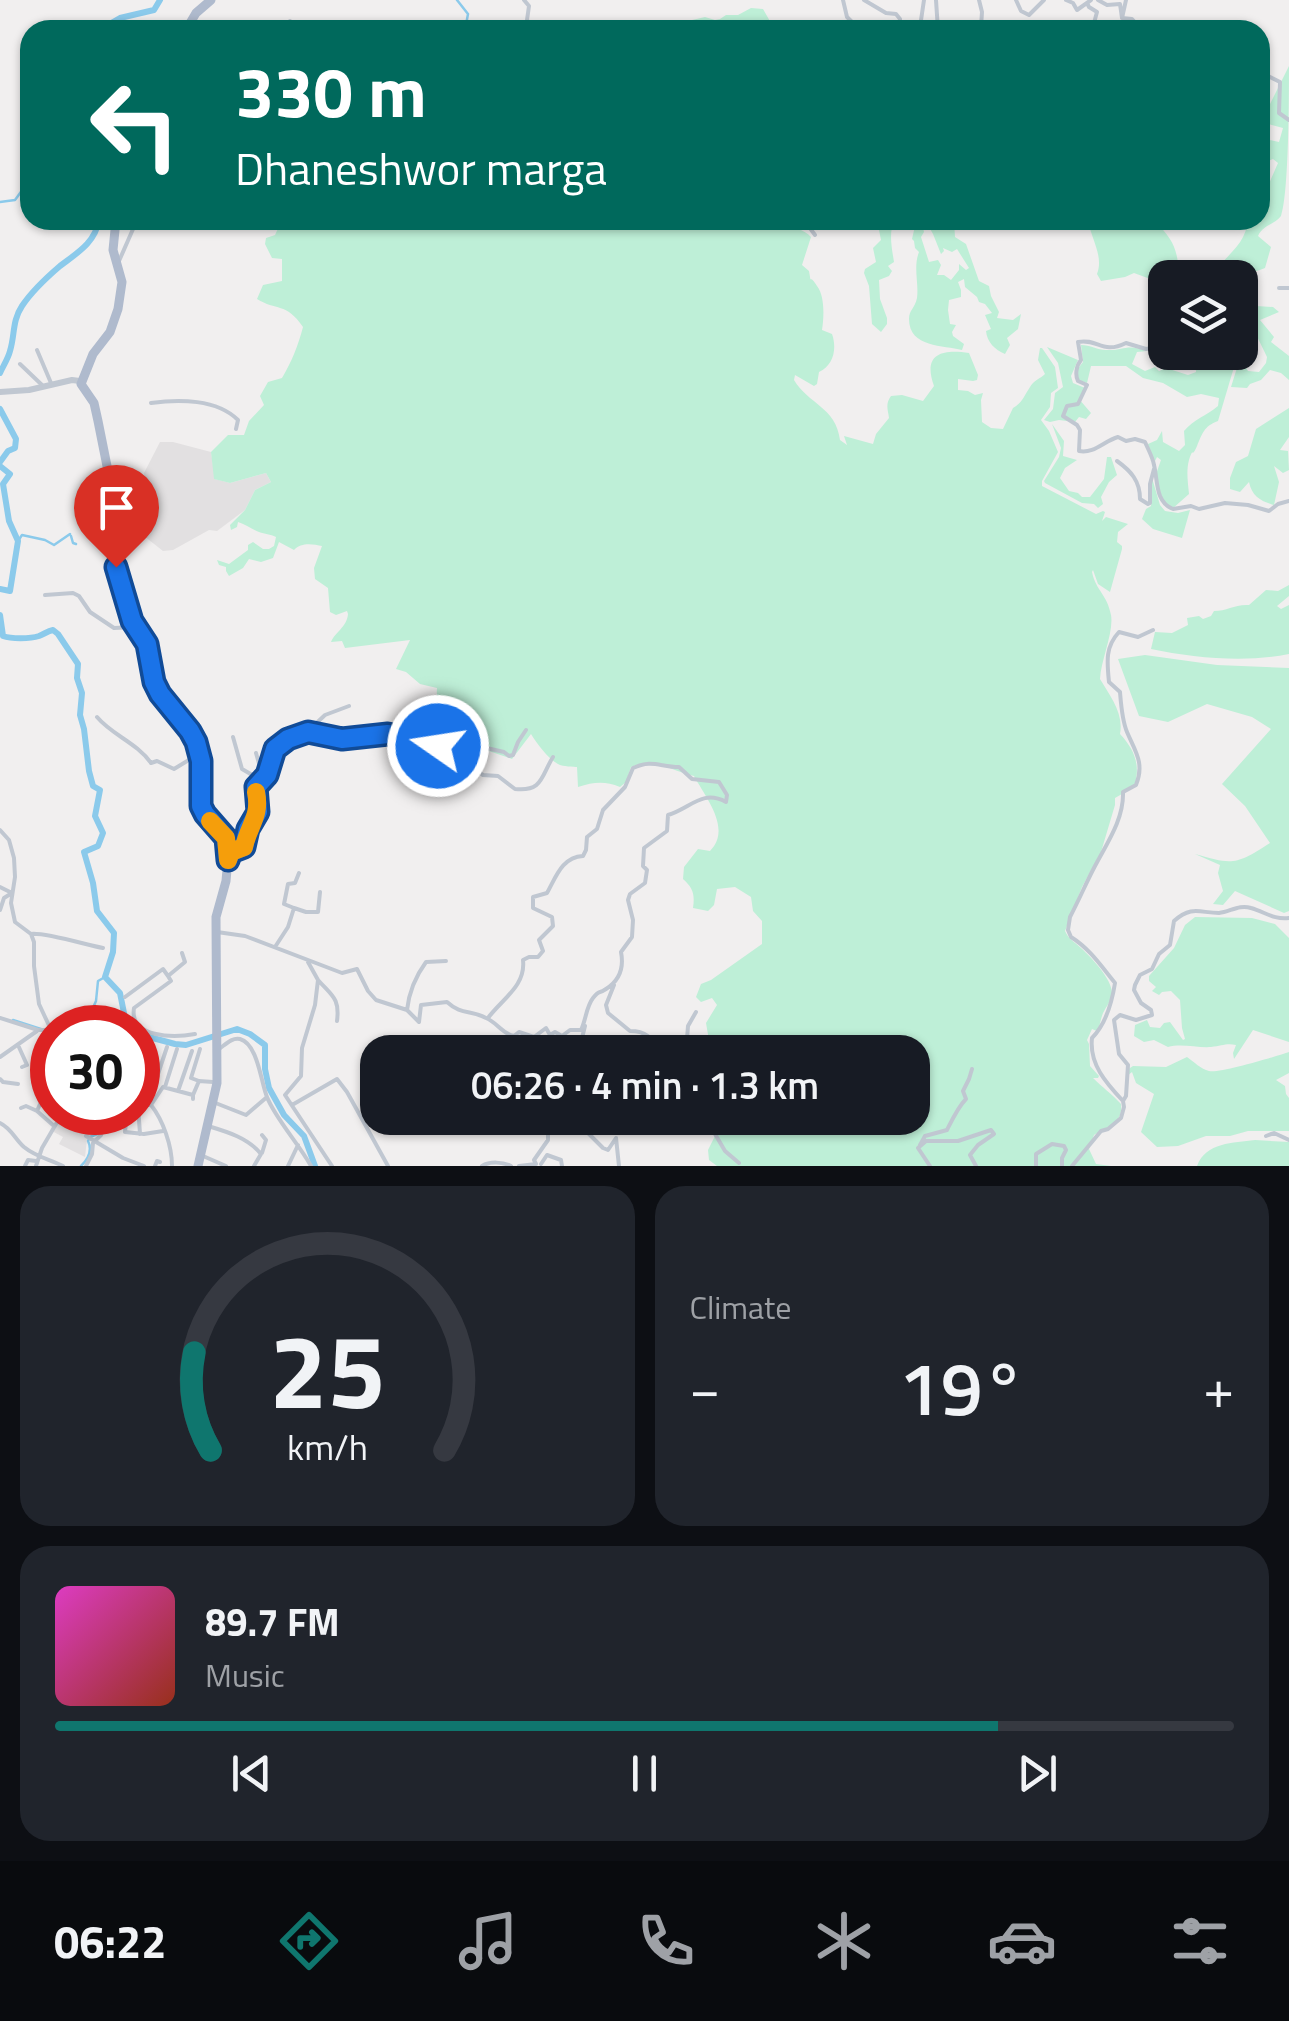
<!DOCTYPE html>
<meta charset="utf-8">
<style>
:root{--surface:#171b24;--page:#20242c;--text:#f1f3f6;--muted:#9ea1a6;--line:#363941;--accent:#0f766e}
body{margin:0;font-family:"Titillium Web",sans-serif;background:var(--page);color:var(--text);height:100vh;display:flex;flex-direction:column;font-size:38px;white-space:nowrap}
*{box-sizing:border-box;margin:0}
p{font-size:32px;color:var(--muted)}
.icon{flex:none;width:55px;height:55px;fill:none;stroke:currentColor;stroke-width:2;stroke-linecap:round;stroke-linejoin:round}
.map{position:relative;height:1166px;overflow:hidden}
.panel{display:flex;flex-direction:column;gap:20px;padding:20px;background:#0d0f14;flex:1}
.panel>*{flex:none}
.top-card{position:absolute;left:20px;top:20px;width:1250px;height:210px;border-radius:30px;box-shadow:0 2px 8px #0004;background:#00695c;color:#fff;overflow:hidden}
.tools{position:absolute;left:1148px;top:260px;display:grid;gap:20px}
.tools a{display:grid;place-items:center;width:110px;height:110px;border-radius:20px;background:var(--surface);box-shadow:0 2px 8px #0004;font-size:50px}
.speed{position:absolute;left:30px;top:1005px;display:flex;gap:20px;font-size:50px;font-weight:700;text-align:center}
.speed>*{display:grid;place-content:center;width:130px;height:130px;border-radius:50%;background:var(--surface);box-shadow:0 2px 8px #0004;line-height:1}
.speed .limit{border:15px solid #d22;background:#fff;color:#111}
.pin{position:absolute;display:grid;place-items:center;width:85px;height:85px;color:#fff;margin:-102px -42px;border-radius:50% 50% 50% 0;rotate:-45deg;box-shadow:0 0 10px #0007}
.pin .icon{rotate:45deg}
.me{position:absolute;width:110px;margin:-55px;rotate:283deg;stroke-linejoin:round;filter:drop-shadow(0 0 8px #0008)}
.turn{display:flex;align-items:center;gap:35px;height:210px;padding:0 50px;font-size:45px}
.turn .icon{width:130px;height:130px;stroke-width:2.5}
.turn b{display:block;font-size:70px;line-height:85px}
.big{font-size:75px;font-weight:600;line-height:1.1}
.panel .tile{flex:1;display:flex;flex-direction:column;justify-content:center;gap:15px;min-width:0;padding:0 35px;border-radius:30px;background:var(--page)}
.panel .dial{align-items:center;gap:0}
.dial svg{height:260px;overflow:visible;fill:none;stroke:var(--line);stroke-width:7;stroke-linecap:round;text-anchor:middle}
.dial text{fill:var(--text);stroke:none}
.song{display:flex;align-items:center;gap:30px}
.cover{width:120px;height:120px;border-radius:15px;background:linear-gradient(135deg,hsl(310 70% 55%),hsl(10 70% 35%))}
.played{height:10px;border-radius:5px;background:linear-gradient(90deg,var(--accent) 80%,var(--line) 80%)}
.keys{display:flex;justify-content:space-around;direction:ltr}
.heat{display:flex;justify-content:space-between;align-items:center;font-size:55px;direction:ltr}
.panel .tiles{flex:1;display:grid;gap:20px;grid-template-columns:1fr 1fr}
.tile:last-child{grid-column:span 2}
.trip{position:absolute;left:360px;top:1035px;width:570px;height:100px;border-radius:30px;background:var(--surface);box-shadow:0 2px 8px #0004;font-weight:600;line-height:100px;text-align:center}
.tabs{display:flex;height:160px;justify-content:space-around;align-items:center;background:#090b0e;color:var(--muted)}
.tabs .icon{width:70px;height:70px}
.tabs .selected{color:var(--accent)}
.tabs b{font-size:45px;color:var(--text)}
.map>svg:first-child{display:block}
.education{fill:#e2e0e1}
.green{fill:#beefd7}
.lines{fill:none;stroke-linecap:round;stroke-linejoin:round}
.stream{stroke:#8bcaeb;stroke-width:2.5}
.river{stroke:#8bcaeb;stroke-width:6}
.minor{stroke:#c0c7d1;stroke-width:4}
.tertiary{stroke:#c0c7d1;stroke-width:6}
.primary{stroke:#afbacd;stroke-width:9}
.route-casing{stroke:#114b97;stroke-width:25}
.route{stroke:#1a73e8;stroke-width:18}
.slow{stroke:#f59e0b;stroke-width:18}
</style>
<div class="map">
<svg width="1289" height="1166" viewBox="0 0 1289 1166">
<rect width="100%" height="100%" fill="#f1efef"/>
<path class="education" d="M160,442H173L211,452L215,479L230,483L266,473L271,482L255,490L245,510L217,531L209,530L173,550L163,551L144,536L142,499L147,494L144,473Z
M63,1113H80L81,1118L97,1125V1134L87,1139L85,1157L59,1144L63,1137L52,1131Z"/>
<path class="green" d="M751,8L763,9L775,30H675L688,21L705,17L715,20L720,19L726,15H738Z
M1289,66C1289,96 1289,194 1281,216C1274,225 1263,225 1258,236L1271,247L1265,268C1248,274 1232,282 1215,275C1221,260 1236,251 1243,237C1246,231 1247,225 1251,220H1260V204L1278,163L1273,159L1260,164V138L1279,142L1283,128L1261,122Z
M282,220H465L474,225L482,223L480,220H788C793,229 804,229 811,237L802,265L809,271C812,288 808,271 817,286C825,296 824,318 822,330L832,334C837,348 834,365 819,372L817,384L814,386L795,375L794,380C808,404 836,407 840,440L847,445L844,436L873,444L876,434L889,418C888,410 885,404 891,396L902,395L923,401L934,386C922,353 943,349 969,353L978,375L977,380L973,381L958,379V390L968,391L975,395L983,393L981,400L982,422L991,428L1003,429L1013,408C1023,402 1024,396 1030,387C1033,381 1041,378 1045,374L1038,360L1040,348H1042L1055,367L1058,388L1051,393L1050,407L1041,420L1049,431L1058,452L1042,481V486L1096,514L1103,511L1105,512L1102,521L1106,517L1128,524L1118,532L1117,542L1122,546V549L1110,592L1098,584L1093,570L1092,572C1096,591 1107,594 1111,615C1114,632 1101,660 1100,679C1110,696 1124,713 1120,734C1135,750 1141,766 1134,787L1115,798V805L1101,852L1082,887L1065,931C1069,940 1074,941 1081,948C1091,957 1113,980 1112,994C1111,1002 1104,1009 1102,1016C1100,1021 1100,1027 1097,1031L1092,1029L1087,1040L1089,1044L1090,1066L1099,1076L1098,1078H1093C1102,1087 1112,1094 1121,1104C1123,1124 1108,1126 1094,1135L1089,1149L1096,1164L1111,1166H717L709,1160L708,1150L718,1130L730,1126L735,1118H912V1052H711L706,1023L717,1005L712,998L701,1002L696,997L701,984L711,980L762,944V921L753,911L751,897L735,887L717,889L714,905L708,911L693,908C695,894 693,888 683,879L684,867L698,849L710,851C732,829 706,798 694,776C673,771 652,757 631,767L626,782L620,787C605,781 594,782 578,787L577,767C575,767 561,766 560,765C549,760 537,744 531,734L512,759L483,749L472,756L443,748L450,716C439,708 436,702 437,688L420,684L406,672L396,669L410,640L345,648L342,641L331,642C335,632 347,627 348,614L347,611L336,615L330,612L328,588L315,579L314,568L322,546C313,544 301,542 294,550L279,542L273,558L261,562L249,559L243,568L229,576L226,571V567L219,565L217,560L229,564L248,550V545L253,542L263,549H269L274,546L276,537C270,534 265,534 259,532C253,530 245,524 238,522L237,527L231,530L230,525L245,510L255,490L271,482L266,473L230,483L214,479L211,452L228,435H244L249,421L264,405L260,396L268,382L282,378C292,361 298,346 303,327C286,302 276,311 257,299L263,285L282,281V259L272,258L265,244L266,238L275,235Z
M887,220H895C888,231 892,249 894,262L888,266L892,271L889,276L879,280L880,299L887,318V324L881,332L872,324L869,286L864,273L865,269L876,262L873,248L881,240L879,230L881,223Z
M925,220H954L955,237L966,244L979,281L989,286L991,296L999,312L997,318L1013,320L1021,314L1018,329L1007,338L1010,345L1005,354C995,350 987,342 986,331L991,329L985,315L992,313L985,304L979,302L977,297L965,287L964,279L958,282L961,290V297L949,300L948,310L950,324L956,325L952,332L953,336L964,344L962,350C944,345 909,348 909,319C909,310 915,308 917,298C919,283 913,267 919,252L915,248L914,241L912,239L915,226L923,228L924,232L921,237L929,262L938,260L941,265L937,275H944L951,280L959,270V264L966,270L969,268L957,249L952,252L943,248L944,251L941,254L933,234Z
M1088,220H1154C1173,240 1177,247 1179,273L1193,277L1165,278V279L1153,280L1134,273L1125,277L1101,281L1097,274C1104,256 1091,239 1088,220Z
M1256,306L1273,307L1279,312L1260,320L1274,337L1271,342L1289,356V380L1281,373L1270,370L1261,380L1250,384L1247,388L1231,387L1240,358L1248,371L1259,372L1266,363L1267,357L1250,322Z
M1081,345C1090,345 1098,350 1106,350C1124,351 1126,343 1147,351L1137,352L1132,364L1145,371L1155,367L1159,371L1166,368L1188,375L1196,372L1195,353H1229L1237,357L1218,421C1204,426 1202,434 1197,446C1191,460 1194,445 1189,460C1186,471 1188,483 1189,494L1172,509L1165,506L1155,477L1161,460L1157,457L1155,461L1149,453L1148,444L1157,440L1162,431L1163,442L1179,451L1185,445L1184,431C1194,419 1206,416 1218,406L1219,398L1201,394L1187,397L1163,383L1143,378L1126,366H1091L1087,383L1076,379V371L1083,362Z
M1047,347L1078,360L1071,376L1073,383L1085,388L1079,399L1091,413L1086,419L1079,417L1075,422L1059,420L1050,422L1044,420L1053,409L1055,393L1063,387L1058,363Z
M1289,408V437L1280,450L1288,451L1289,470L1283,473L1274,466L1279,482L1274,505C1260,501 1252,496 1249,482L1240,492L1230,489V478L1236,462L1248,456L1256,429Z
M1052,424L1064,441L1063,456L1077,460L1065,468L1060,478L1069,491L1078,493L1082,497H1090L1104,479L1107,457H1111L1117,475L1109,482L1101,497L1103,504L1098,508L1094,504L1082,503L1045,483L1044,481L1059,457L1061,448Z
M1152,478L1160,505L1165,511L1178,513L1190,510L1182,538L1153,529L1142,519L1146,509L1151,506Z
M1289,585V596L1277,606L1281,609L1289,605V654C1246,663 1194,658 1151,649L1155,632L1172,633L1188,625L1187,618L1199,616L1203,619L1211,616L1214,611C1227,611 1235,604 1249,605L1266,590L1278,591Z
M1145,655L1217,665L1289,668V911L1284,913L1235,891L1223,905L1213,904L1223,891L1218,873L1220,865L1195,854C1233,865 1236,865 1270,843L1245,806L1222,784L1271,729L1252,717L1207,704L1168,722L1139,716L1118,659Z
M1195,917L1252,918L1275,924L1289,938V1042L1253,1030L1234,1059L1233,1053L1236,1045C1226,1043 1222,1046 1211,1047C1197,1048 1181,1043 1168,1047L1154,1040L1144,1042L1134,1036L1135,1025L1147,1020L1150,1027L1160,1028L1164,1023L1170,1022L1183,1040L1185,1039L1182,1028L1180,1000L1171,991L1162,992L1159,995L1152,991L1156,987L1149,981V976L1174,948L1185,925Z
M1289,1052V1073L1276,1080L1285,1086L1286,1094L1289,1098V1131H1248L1230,1136H1206L1178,1146L1157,1147L1141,1132L1154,1094L1136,1083L1132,1072L1127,1076V1070L1133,1066L1166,1067L1187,1057C1194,1062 1201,1069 1209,1071C1218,1074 1277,1056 1289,1052Z
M1255,1140L1289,1142V1166H1197C1206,1142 1233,1143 1255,1140Z"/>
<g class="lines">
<path class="stream" d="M457,0L468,14L465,30
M0,202L15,200L23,189L30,167
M71,536L73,543L76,544
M18,541L22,535L45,540L54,545L70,534
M90,1015L95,1028
M13,1020L44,1030L45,1041L52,1049
M84,1028L96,1001L98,981L105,977
M83,1112L91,1120
M81,1166C88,1159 93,1151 88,1141L90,1137L100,1133L98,1125"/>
<path class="river" d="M99,30L120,18L154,10L160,0
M0,373C3,366 8,359 10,351C15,335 12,321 22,306C32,291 46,278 60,266C77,253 95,243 99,220
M0,409L16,439L15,448L8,451L0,462
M0,466L10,474L3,484L9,521L18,541L10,591L0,589
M0,615L3,636C11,639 30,639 39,636C44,634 48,631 53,630L58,634L78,664L77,678L82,693L80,715L84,729L89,771L93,786L100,790L95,816L103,833L98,846L84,852L93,883L97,911L114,933L113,952L105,977L120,993L127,1028
M138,1034L175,1044L186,1045L237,1029L250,1034L265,1045V1069L269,1088L284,1115L304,1136L315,1166"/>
<path class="minor" d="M524,0L529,6L527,20L535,30
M843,0L847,17L860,30
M864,0L886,13L896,14L900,19V30
M936,0L938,30
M979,0L982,12L981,27L984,30
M1016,0L1021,11L1029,15L1044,0
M1066,0L1073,3L1077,10L1091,0
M1098,0L1107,5L1120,4L1122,18L1126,0
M1087,3L1089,7L1097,12L1094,23L1097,30
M1122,18L1132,19L1139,27L1155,26L1161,30
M281,30L290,21L297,30
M917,30L920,27L924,0
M1260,72L1280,82L1279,113L1289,120
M1260,168L1264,173
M804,220L815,235
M119,261L137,220
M1279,288H1289
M37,350L51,383
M1165,351L1158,347L1146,349L1126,343C1102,355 1098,338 1078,342L1081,360C1076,366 1075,375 1078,381L1087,385L1078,404L1067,406L1063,416L1077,425L1080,430L1079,451C1094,454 1104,441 1118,437L1126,441L1135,439L1145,442C1148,449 1153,458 1154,465C1158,481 1155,502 1173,509L1191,506L1199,509L1225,503L1248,505L1269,511L1278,504L1289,501
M1167,352L1183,359L1190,352
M20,364L42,385
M151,403C179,399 217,399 238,420L236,429
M1117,461C1131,471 1140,481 1140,499L1148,504L1150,503V484L1154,469
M45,595L73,593L79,596L90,612L114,628L135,627
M97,717C112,735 137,743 151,763L157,761L174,769L197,755
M307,732L342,739L388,734L415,743L421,741L440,747L456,742L465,743L504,752L509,756L513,755L518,742L526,730
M233,737L242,769L254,776
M440,747L446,789C454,780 463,776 474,769L483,775L498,776L515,789C543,792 541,776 553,757
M256,753L260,767L254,776L260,782
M0,830L9,840L14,858L15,877L11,903L15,922L31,934L34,942V966L39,1004L52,1032
M230,855L244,847L248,829L258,812L256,787L267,775L273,753L278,746L287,739L307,732L325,715L349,706
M0,887L12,893L4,898L0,910
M294,908L284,904L288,884L295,883L299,873
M217,932L245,936L342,973L357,969L368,991L376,1000L407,1010L419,1022L421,1005L447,1002C461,1015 471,1010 486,1018C498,1023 501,1033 514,1036L519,1032L534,1037L546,1028L550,1035L555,1032L562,1036L570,1030H581C586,1020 586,1007 593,998C600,989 597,995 606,989C620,980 624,967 621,952L632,937L633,920L628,900L630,894L645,883L647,870L643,866L644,848L667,831L668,815C691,808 702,789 726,802L727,795L719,782L692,779L679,767C660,767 652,759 633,768L625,787L603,810L597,829L587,837L586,850L583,856C562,857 556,877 547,893L533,897V908L552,917L553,926L539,940L543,951L538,957H529L523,960C526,986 502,999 488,1018
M31,934C44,932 87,945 103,948
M275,947L288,927L294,908L306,912H318L320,892
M182,953L185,962L168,976L171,981L134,1008C129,1038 174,1038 195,1034
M308,962L318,980L315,1005L302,1048L301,1076L285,1095L332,1166
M318,980C332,996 340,998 337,1021
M614,985L606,1005L608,1013L630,1031C645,1031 653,1037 657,1051L675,1050L684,1046L687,1039L688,1026L696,1012
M125,997L163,969L168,976
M407,1010C409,992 415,977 426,962L446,961
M0,1018L38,1030H51
M585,1026L582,1038L583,1042H590L598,1037L610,1040L616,1048L632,1047L637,1052
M18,1045L27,1065L22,1067
M219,1049C225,1045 232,1037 240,1039C258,1044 261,1083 267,1097C275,1118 299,1144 311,1166
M0,1057L37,1031
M142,1068L153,1083L156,1080L167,1047
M0,1079L3,1082L18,1084
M199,1081L191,1078L200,1049
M165,1087L177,1049
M36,1091L44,1095L48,1089
M178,1091L192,1051
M44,1095L37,1111L54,1126
M193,1095L199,1081L213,1082
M1123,1101C1106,1083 1089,1064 1092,1038C1106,1024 1112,1002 1115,983C1101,966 1090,949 1071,937L1068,930L1070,917C1079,900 1086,883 1095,866C1107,843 1124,819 1123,792L1136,785C1145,763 1135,751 1127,732C1122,720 1121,704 1120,692L1109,682C1107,662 1105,647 1119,632L1138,637L1153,630
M213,1102L246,1115L267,1097
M138,1105H151C163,1120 172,1146 172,1166
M138,1105L140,1134
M151,1105L163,1087L193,1095V1099
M292,1105L337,1079L347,1092L388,1166
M21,1108L26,1106L37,1111
M86,1112L97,1122
M127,1112L125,1132L144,1134L163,1131
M710,1118L708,1122L725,1151L739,1163
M0,1123C11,1128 15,1139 24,1147C36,1157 49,1159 63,1166
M208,1126C228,1132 248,1138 261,1154L254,1166
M86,1136L123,1158L144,1166
M1266,1136L1274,1133L1289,1140
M94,1142L101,1135L103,1129L99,1122L105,1112
M920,1145L925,1136L947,1130C952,1120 958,1107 966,1099L963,1091L969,1079L972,1069
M262,1153L266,1140L262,1135
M203,1156L226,1166
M541,1164L547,1155L561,1160L562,1166
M25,1166L28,1160L36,1161
M36,1166L42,1148L63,1112
M86,1166L92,1154L93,1143
M155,1166L157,1161L160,1162
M288,1166L298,1145
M482,1166C490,1161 503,1162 511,1166
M519,1166L536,1164L534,1160L548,1140V1128L552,1120L584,1129L603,1148L608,1150L616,1138L619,1166
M930,1166L918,1148L926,1141H958L991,1130L994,1134L978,1145L970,1155L976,1166
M1036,1166V1154L1052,1144L1064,1146L1066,1150L1062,1158V1166
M1072,1166L1101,1131L1108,1129L1121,1118L1124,1107L1123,1101L1126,1096L1128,1065L1119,1054L1114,1020L1120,1015L1136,1020L1152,1015L1151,1010L1141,1003L1134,990L1135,985L1140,975L1152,969L1159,954L1170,945L1174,921C1192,905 1200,913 1219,913C1230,912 1239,904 1251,908C1265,912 1274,920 1289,918"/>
<path class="tertiary" d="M0,392L29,390L72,380L80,381"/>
<path class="primary" d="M186,30L196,13L211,0
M116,220L113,250L122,282L118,309L110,332L93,354L81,384L94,403L98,421L113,496L114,520L119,536L117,575L132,621L147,644L153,683L160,694L190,731L196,742L201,761V806L212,823L226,839L228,859L226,881L216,917L217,1083L198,1166"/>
</g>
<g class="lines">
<g class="route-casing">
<path id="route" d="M116,567L132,621L147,644L154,682L160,694L190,731L196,742L201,761V806L205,814L226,838L228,860L231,852L244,847L248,829L258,812L256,787L267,775L275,749L288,739L308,732L342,739L388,734L407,739L414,744L422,741L438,746"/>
</g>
<use href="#route" class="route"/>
<path class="slow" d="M210,821L226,838L228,860L231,852L244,847C249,824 261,817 256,792"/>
</g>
</svg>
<div class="tools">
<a><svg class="icon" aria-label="layers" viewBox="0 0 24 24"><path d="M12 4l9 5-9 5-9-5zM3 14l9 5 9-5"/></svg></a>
</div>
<div class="speed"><div class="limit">30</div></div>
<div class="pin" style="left:116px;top:567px;background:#d93025"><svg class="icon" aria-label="arrive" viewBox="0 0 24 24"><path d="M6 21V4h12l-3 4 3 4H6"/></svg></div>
<svg class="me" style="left:438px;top:746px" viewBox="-20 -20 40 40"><circle r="17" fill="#1a73e8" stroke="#fff" stroke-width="3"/><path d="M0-11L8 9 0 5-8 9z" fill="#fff"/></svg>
<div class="trip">06:26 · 4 min · 1.3 km</div>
<div class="top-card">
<div class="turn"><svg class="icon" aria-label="left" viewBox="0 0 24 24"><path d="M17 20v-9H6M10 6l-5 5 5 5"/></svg><div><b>330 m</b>Dhaneshwor marga</div></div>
</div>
</div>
<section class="panel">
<div class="tiles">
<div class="tile dial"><svg viewBox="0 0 100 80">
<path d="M14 69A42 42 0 1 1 86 69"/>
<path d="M14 69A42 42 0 0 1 9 39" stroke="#0f766e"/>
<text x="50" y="56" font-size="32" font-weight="700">25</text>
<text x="50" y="72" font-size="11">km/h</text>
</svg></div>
<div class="tile"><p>Climate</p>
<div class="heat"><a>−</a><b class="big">19°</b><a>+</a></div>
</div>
<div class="tile">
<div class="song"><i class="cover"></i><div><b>89.7 FM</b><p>Music</p></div></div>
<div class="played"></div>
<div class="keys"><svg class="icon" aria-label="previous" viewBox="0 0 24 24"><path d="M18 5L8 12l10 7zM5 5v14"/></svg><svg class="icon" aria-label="pause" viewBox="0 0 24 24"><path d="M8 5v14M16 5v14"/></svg><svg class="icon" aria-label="next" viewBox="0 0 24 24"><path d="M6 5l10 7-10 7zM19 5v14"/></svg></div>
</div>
</div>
</section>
<nav class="tabs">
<b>06:22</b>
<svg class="icon selected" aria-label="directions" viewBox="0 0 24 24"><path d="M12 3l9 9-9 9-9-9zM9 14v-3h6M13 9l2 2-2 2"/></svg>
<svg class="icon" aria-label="music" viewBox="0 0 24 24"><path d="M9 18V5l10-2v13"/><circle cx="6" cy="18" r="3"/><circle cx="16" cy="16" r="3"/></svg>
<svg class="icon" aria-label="phone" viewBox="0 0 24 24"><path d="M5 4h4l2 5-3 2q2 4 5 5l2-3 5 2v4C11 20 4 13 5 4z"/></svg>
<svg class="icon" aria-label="climate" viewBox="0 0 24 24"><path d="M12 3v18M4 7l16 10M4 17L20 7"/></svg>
<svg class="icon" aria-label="car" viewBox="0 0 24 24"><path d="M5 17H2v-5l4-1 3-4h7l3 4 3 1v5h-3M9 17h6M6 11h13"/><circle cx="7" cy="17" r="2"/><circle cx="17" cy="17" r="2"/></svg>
<svg class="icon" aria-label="filters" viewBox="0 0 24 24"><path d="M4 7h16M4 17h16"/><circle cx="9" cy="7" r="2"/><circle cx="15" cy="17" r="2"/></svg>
</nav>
